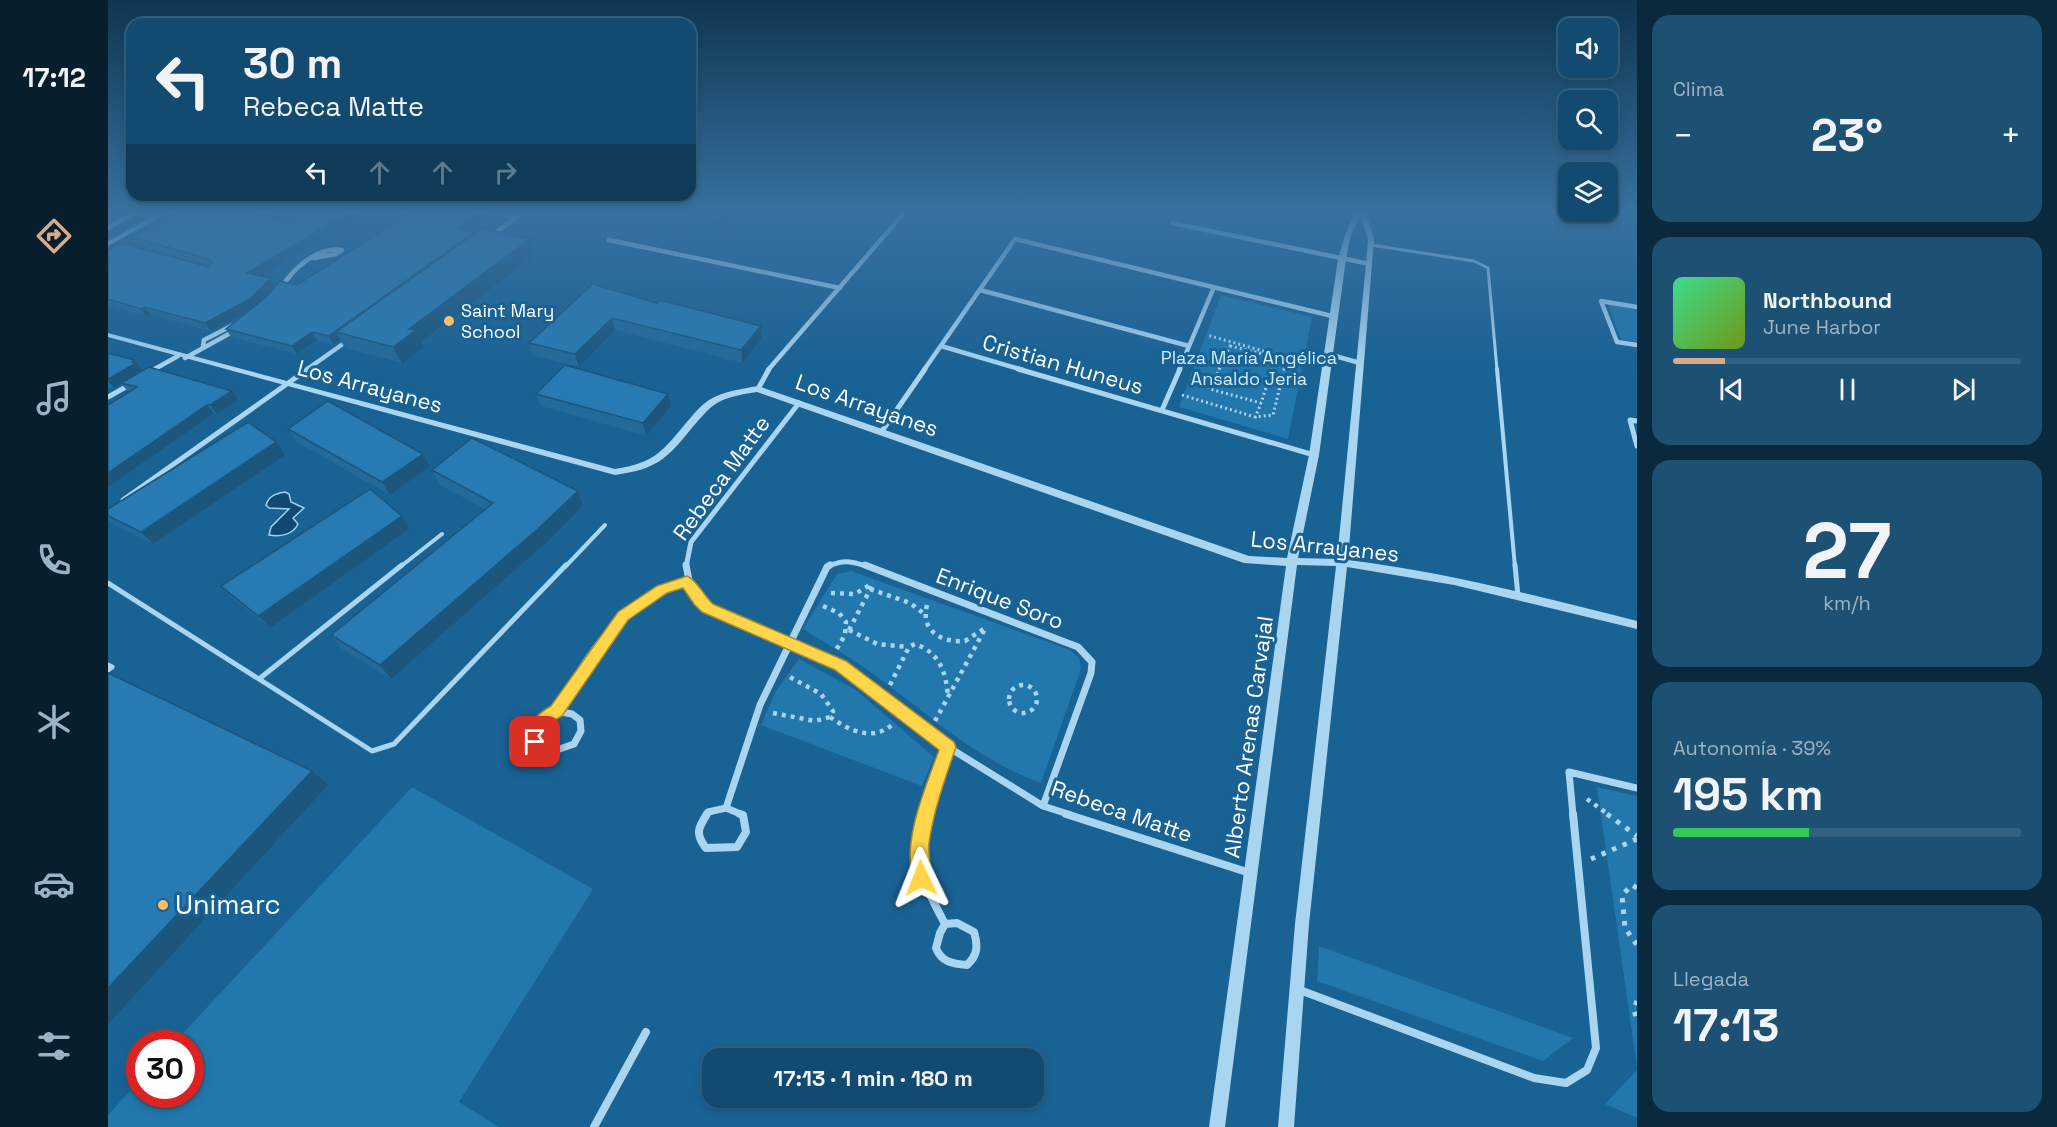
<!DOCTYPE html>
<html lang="es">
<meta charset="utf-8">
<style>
:root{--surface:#134a6f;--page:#1c5174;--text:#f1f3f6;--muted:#9db3c3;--line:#326282;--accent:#d6ab8b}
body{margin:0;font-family:"Space Grotesk",sans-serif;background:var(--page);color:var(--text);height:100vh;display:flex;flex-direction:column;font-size:22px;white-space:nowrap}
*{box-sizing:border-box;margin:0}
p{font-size:20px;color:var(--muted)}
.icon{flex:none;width:33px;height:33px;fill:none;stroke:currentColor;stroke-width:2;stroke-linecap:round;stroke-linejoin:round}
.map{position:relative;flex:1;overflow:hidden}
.panel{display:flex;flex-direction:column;gap:15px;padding:15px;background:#0a293d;width:420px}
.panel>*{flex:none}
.hud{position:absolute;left:18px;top:18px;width:570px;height:183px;border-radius:18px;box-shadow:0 3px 9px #0003,0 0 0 2px var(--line);background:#134a6f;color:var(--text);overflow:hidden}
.buttons{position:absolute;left:1450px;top:18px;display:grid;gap:12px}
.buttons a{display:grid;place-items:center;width:60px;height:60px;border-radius:12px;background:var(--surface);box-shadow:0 3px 9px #0003,0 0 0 2px var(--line);font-size:30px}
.speed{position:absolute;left:18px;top:1030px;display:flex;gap:12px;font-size:30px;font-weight:700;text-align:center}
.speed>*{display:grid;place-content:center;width:78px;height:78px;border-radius:50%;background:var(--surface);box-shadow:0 3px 9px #0003,0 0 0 2px var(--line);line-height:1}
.speed .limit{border:9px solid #d22;background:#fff;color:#111}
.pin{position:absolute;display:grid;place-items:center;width:51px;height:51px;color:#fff;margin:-26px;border-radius:12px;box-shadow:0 3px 9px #0006}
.me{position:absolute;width:66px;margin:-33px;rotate:358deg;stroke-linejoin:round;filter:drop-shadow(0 0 4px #0008)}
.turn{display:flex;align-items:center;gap:21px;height:126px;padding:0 18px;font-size:27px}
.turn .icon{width:78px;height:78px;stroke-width:2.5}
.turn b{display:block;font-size:42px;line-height:51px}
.lanes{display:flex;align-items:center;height:57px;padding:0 18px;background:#0003;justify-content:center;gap:30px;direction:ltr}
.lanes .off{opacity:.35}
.big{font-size:45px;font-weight:800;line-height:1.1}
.panel .widget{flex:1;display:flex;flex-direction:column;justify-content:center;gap:9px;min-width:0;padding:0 21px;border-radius:18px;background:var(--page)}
.panel .dial{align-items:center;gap:0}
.dial b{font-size:78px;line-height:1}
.song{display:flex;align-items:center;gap:18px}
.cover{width:72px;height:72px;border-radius:9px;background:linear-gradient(135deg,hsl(150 70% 55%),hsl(80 70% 35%))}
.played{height:6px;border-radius:3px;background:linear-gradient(90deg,var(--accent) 15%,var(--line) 15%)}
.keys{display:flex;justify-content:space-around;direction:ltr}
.heat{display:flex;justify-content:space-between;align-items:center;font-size:33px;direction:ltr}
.charge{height:9px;border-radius:4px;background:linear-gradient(90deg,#34c759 39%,var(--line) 0)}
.trip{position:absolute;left:594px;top:1048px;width:342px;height:60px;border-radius:18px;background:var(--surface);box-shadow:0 3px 9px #0003,0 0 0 2px var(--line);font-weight:800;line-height:60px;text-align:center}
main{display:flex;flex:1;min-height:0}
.dock{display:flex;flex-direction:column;width:108px;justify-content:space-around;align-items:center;background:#081e2c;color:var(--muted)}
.dock .icon{width:42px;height:42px}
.dock .selected{color:var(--accent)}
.dock b{font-size:27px;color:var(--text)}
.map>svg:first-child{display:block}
.green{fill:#2277ad}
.water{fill:#114971;stroke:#9dd2f2;stroke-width:1.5}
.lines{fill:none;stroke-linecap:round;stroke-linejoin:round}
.path-far2{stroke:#aad5f0;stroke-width:3;stroke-dasharray:2 3;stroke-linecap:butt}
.path-far1{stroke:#aad5f0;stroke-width:4.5;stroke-dasharray:4 5;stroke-linecap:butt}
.path{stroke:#aad5f0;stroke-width:5;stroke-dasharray:4.5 7;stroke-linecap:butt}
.service-far2{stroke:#aad5f0;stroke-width:3}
.service-far1{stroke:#aad5f0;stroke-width:4}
.service{stroke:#aad5f0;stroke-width:5}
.minor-far3{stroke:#aad5f0;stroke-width:4.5}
.minor-far2{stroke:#aad5f0;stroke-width:5}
.minor-far1{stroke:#aad5f0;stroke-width:7}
.minor{stroke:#aad5f0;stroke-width:8}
.tertiary{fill:#aad5f0;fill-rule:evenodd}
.wall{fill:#226a99}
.shaded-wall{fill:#1c567d}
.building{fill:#287bb2;stroke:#1c567d;stroke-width:1.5}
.route{fill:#ffd54a;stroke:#a68a30;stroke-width:1.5}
.poi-dot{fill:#ffbc69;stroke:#196294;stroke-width:2}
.labels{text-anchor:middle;stroke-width:6;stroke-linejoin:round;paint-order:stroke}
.far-poi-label{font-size:18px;fill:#fff;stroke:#196294;text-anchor:start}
.far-park-label{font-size:18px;fill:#d1ebfb;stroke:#196294}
.street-label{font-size:22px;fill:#fff;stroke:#196294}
.near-poi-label{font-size:27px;fill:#fff;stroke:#196294;text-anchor:start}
</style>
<main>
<nav class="dock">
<b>17:12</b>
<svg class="icon selected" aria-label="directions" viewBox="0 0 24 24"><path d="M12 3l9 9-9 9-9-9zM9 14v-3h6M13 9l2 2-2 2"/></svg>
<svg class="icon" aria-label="music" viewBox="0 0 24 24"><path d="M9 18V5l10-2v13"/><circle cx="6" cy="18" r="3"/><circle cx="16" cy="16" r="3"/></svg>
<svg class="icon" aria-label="phone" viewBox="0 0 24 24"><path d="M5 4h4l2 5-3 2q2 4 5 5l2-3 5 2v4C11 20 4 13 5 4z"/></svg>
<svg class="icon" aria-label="climate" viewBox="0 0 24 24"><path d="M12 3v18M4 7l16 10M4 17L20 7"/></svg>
<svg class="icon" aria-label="car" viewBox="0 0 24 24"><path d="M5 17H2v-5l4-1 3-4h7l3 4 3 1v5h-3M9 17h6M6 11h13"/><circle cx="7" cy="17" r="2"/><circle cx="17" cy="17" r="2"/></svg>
<svg class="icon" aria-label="filters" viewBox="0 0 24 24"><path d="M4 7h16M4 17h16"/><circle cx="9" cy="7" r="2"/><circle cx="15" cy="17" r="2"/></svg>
</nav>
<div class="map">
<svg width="1529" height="1127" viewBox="0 0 1529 1127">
<rect width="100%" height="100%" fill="#196294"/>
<path class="green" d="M1113,295L1204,317L1180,439L1071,407Z
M1499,302L1529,306V342L1513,339Z
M743,571L962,650L971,658L973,669L933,783C866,759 817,711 761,671C740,656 717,643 695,629L729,574Z
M691,659L748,690L826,757L814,786L653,725L668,691Z
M304,787L485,889L351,1102L391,1127H0V1115L31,1081L32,1095H82V1044H65Z
M1489,787L1529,796V1067Z
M1211,946L1465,1038L1435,1061L1209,981Z
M1529,1070V1118L1497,1104Z"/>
<path class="water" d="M177,492L181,494L183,502L196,508L185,518L190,524C185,535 172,537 161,535L163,527L181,509L161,508L158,505C161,495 168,494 177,492Z"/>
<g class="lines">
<path class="path-far2" d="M1122,346L1168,357L1153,403L1102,389Z
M1083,375L1106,381
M1074,395L1147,417L1165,415L1178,362L1176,357L1099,335
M1147,418L1153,403"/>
<path class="path-far1" d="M762,589L802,603L815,613
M723,593L747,594L765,583
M819,605C812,631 834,643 857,641L877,628
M715,606L731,613L738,622L737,635L728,650
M741,630L769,644L800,647
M741,630L764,586
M901 699a14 14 0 1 1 28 0a14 14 0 1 1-28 0Z
M782,685L801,647L807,644C832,653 838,672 840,697
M665,713L707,721L722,717L725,711L713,694L680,676
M722,717C742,731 765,742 785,724
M827,721L878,627
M1479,799L1501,815"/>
<path class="path" d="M1499,814L1529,836
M1483,859L1529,839
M1529,888L1524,885L1514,895L1517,928L1529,945
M1529,1001L1526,1009L1529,1022"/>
<path class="service-far2" d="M1263,245L1366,261L1380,268L1389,370"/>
<path class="service-far1" d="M1389,369L1407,567
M292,567L334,534
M457,567L497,525"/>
<path class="service" d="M1407,565L1410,596
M0,583L264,751L286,744L458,565
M0,665L4,667L0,670
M151,679L294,565"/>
<path class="minor-far3" d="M392,213L409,217
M1064,223L1262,264
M383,236L414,213
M501,240L732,288
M173,288C185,269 209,246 234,250L228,254L206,258
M872,290L1081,346
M1529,307L1493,301L1509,342L1529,345
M95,346L96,340L131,322
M833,346L915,370
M1220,354L1252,363
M77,358L128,330
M45,370L70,356
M198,370L239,341
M660,370L796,213
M816,370L907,239L1224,316
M1071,370L1106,287"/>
<path class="minor-far2" d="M910,369L1206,455
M42,372L48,369
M650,389L661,369
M0,397L23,384
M1054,410L1072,369
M1529,421L1522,420L1529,446
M774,431L817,369
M15,500L200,369
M578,567L583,542L691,403
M719,567C735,559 744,561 761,567"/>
<path class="minor-far1" d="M578,565L582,586L599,608L733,666L840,747L935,806L963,815
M757,565L970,647L984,662L983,673L935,806
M448,711L464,714L472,720L473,731L466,744L443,752L432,750C422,732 432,720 448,711Z
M448,711C483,650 510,604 579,581
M618,808L635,815
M618,808L652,705L719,567L722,565
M598,815L600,812L618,808
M818,815L840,747
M1465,815L1461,772L1529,788"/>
<path class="minor" d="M599,814C590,828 587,834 598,848L629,847L638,832L635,815L632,814
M818,814C806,866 813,878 837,924
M958,814L1142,873
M849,923L866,932C870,946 870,955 859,965C845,964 833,962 828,948L832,933L837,924Z
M1189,989L1426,1078L1458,1083L1479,1070L1488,1048L1465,814
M486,1127L538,1032"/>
<path class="tertiary" d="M24,213H32L0,230V225Z
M52,213H60L0,246V241Z
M1247,213H1258L1266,239L1240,560C1338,572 1433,597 1529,621V629L1346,585L1239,567L1201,924L1186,1127H1170L1187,924L1228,566L1189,565L1117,1127H1101L1178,566L1136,563L649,392C636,394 622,396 609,403C599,409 591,420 583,429C558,460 548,469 507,475L0,337V333L507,469C546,463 554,452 578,423C585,415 592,406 601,400C615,391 634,389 650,386L1141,556L1179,558L1201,455L1230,259L1237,235ZM1252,215L1260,239L1258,264L1229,559L1190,558L1211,455L1238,259L1243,235Z"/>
</g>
<path class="wall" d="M65,213L181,221L184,220L155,213H257L152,276L163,278L167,286L189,285L384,213L360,231L427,255L313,342L316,347L294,363L237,348L232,340L226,345L209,340L189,354L123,337L118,329L140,311L103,331L43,315L39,317L0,305V250L101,267L102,266L30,245L24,237L66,215Z
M535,213H627L610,229Z
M549,303L653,326L654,338L635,363L507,330L471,367L425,355L421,343Z
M0,353L26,360L34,371L130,400L109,414L20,391L13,384L6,388L0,387Z
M428,394L563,406L538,436L433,406Z
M180,429L315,454L322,466L282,495L189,442Z
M177,455L45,544L6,525L0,519V509Z
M324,470L470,491L475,506L438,543L283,679L234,649L223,635L377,509L332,485Z
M301,529L162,628L124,598L113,586Z"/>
<path class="shaded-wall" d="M240,213H257L144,281L139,273Z
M371,213H384L353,236L349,228Z
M617,213H627L610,229L608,221Z
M422,239L427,255L313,342L316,347L294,363L285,347L301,329Z
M163,278L167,287L147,307L103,331L97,323Z
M37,307L43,315L39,317L33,309Z
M504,318L507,330L471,367L467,354Z
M653,326L654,338L635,363L633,350Z
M204,332L209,340L189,354L184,346Z
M228,332L232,340L226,345L221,336Z
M26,360L35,371L6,388L0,381V379Z
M124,391L130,400L109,414L102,405Z
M560,394L563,406L538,436L535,423Z
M99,405L106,413L0,487V473Z
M168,442L177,455L45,544L33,532Z
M315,454L322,466L282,495L274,482Z
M470,491L475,506L438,543L283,679L272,665Z
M294,516L301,529L162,628L150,616Z
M204,771L220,785L0,1024V988Z"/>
<path class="building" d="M66,213H144L181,221L186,219L183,213H240L139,273L163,278L142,299L97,323L37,307L33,309L0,299V250L12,243L101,267L104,262L101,259L24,237L69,214Z
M302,213H371L349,228L366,232L221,336L204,332L184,346L118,329L157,298L172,281L189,285Z
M571,213H617L608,221Z
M375,228L422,239L301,329L308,330L285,347L228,332Z
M485,284L549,303L551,300L653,326L633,350L504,318L467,354L421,343Z
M0,353L26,360L24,362L28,363L0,379Z
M457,365L560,394L535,423L428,394Z
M41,367L124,391L102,405H99L0,473V405L29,387L13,383Z
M220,401L315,454L274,482L180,429Z
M140,422L168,442L33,532L0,516V509Z
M364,438L470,491L431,528L272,665L223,635L385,503L324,470Z
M262,489L294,516L150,616L113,586Z
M0,673L204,771L0,988Z"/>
<linearGradient id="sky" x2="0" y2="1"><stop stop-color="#0e3651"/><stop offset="0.57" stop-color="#38719f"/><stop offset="1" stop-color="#38719f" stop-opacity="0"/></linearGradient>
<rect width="1529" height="371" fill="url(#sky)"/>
<path class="route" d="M579,576C589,580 596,596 605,604L738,661L846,742L848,747C837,779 826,809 821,843C820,856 825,871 820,884L813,887L807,884C791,847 818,786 831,750L727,670L594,612L586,604L575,588L559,593L520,620L454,716C432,728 441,729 433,747L427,749L421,747C413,730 428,714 443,706L510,612L549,586Z"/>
<g class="poi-dot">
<circle cx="341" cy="321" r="6"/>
<circle cx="55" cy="905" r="6"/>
</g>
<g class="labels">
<g class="far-poi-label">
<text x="353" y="317">Saint Mary<tspan x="353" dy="21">School</tspan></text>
</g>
<g class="far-park-label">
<text x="1141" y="364">Plaza María Angélica<tspan x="1141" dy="21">Ansaldo Jeria</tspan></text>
</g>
<g class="street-label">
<text transform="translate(955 364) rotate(16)" y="8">Cristian Huneus</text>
<text transform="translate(262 386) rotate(15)" y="8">Los Arrayanes</text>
<text transform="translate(759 405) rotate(19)" y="8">Los Arrayanes</text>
<text transform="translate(613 478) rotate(-54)" y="8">Rebeca Matte</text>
<text transform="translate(1217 546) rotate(6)" y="8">Los Arrayanes</text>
<text transform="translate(892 598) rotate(21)" y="8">Enrique Soro</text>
<text transform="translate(1140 737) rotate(-82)" y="8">Alberto Arenas Carvajal</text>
<text transform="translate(1014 811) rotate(19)" y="8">Rebeca Matte</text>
</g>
<g class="near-poi-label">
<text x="67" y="914">Unimarc</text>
</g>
</g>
</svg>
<div class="buttons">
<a><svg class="icon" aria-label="sound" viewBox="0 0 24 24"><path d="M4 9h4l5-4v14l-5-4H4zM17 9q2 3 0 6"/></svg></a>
<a><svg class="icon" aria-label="search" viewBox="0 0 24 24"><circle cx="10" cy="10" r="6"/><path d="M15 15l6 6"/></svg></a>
<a><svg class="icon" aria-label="layers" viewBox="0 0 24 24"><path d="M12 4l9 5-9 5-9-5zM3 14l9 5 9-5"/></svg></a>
</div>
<div class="speed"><div class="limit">30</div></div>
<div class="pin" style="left:427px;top:742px;background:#d93025"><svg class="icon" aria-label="arrive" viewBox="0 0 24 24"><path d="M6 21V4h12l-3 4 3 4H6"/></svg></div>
<svg class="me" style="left:813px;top:878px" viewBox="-20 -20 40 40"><path d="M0-17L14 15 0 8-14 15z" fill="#ffd54a" stroke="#fff" stroke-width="4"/></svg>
<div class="trip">17:13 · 1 min · 180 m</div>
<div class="hud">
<div class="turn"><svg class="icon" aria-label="left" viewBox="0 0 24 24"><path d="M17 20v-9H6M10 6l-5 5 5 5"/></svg><div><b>30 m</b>Rebeca Matte</div></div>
<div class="lanes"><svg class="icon" aria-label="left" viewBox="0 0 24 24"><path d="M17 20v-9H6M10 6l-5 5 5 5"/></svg><svg class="icon off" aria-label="ahead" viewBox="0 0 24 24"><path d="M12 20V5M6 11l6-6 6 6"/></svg><svg class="icon off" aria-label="ahead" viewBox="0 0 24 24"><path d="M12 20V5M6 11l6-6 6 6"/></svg><svg class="icon off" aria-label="right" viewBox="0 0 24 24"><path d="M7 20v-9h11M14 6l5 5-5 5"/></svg></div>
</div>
</div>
<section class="panel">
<div class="widget"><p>Clima</p>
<div class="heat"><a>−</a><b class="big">23°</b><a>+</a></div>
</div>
<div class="widget">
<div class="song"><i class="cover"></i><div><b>Northbound</b><p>June Harbor</p></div></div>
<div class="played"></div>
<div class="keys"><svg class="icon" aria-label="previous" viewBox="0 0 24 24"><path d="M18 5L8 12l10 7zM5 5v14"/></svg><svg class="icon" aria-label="pause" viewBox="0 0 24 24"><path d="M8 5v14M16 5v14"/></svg><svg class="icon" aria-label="next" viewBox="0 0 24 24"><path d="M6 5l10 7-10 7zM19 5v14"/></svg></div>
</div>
<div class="widget dial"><b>27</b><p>km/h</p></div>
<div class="widget"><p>Autonomía · 39%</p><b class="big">195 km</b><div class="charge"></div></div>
<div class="widget"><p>Llegada</p><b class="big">17:13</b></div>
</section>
</main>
